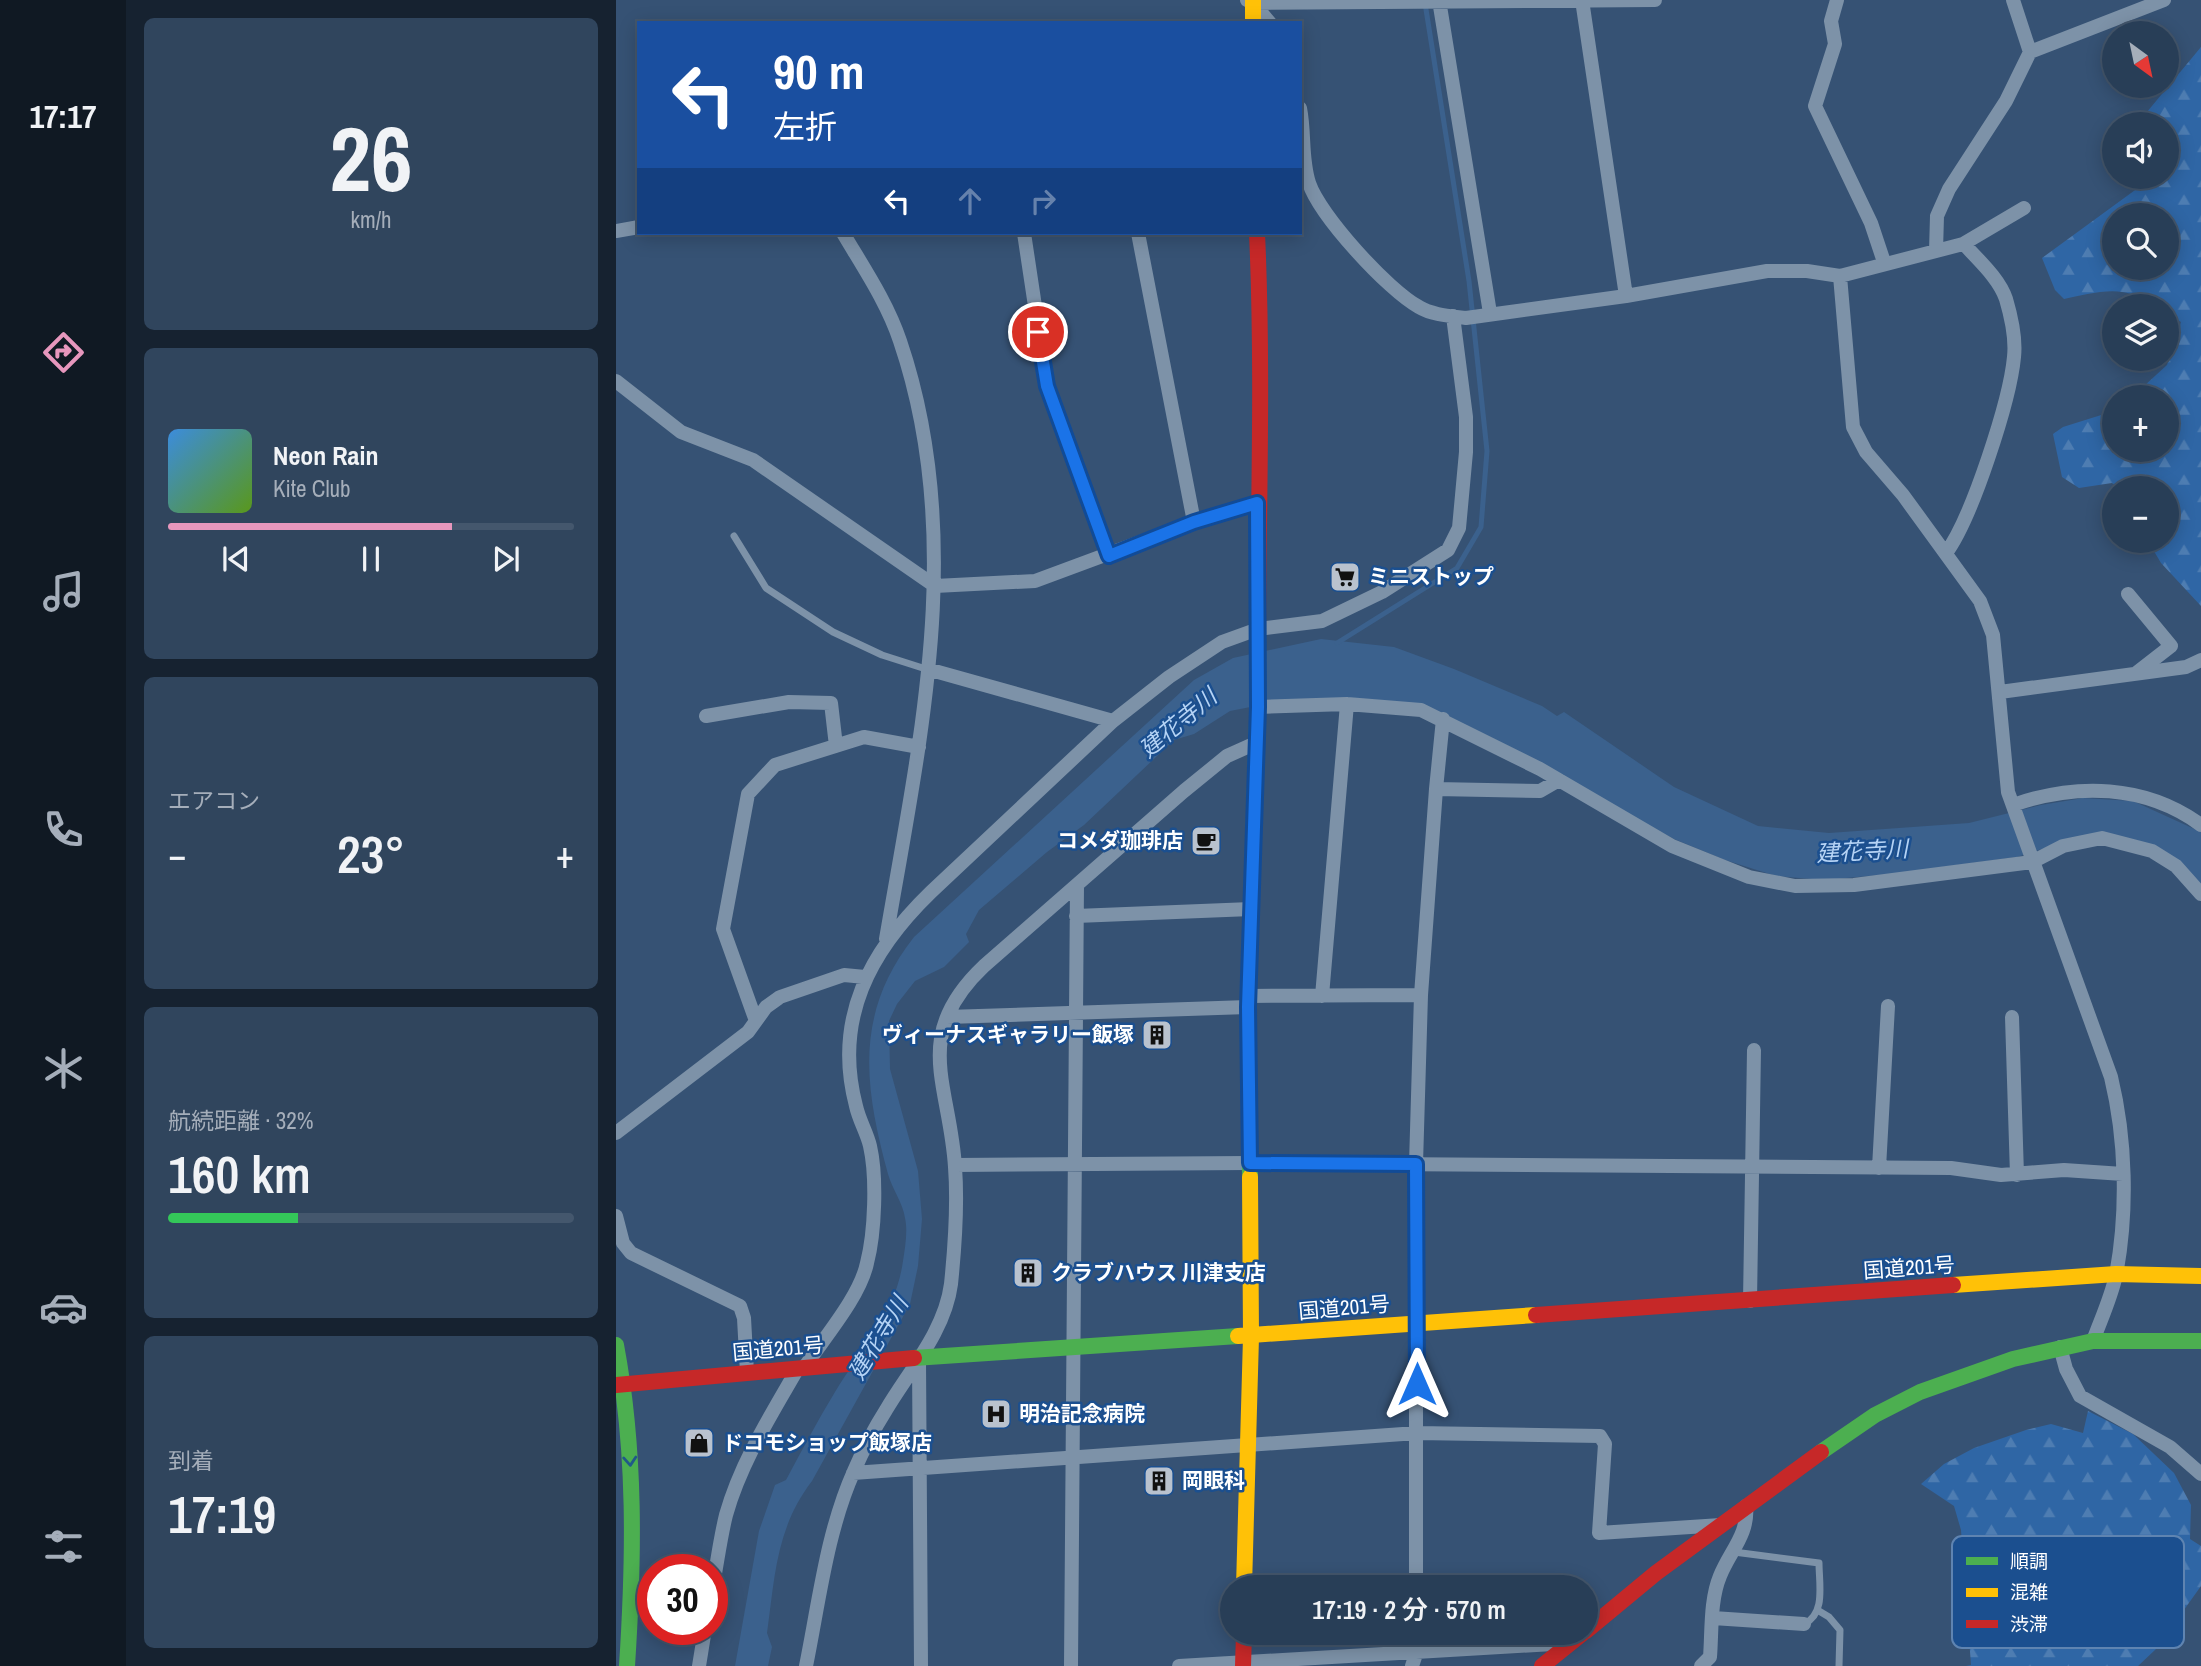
<!DOCTYPE html>
<html lang="ja">
<meta charset="utf-8">
<style>
:root{--surface:#283e57;--page:#30455d;--text:#f1f3f6;--muted:#a5aeba;--line:#44576d;--accent:#e797bd}
body{margin:0;font-family:"Archivo Narrow","Noto Sans JP",sans-serif;background:var(--page);color:var(--text);height:100vh;display:flex;flex-direction:column;font-size:26px;white-space:nowrap}
*{box-sizing:border-box;margin:0}
p{font-size:23px;color:var(--muted)}
.icon{flex:none;width:38px;height:38px;fill:none;stroke:currentColor;stroke-width:2;stroke-linecap:round;stroke-linejoin:round}
.map{position:relative;flex:1;overflow:hidden}
.sheet{display:flex;flex-direction:column;gap:18px;padding:18px;background:#162230;width:490px}
.sheet>*{flex:none}
.banner{position:absolute;left:21px;top:21px;width:665px;height:214px;border-radius:0px;box-shadow:0 4px 18px #0003,0 0 0 2px var(--line);background:#1a4fa0;color:#fff;overflow:hidden}
.needle{width:46px;rotate:147deg}
.tools{position:absolute;left:1486px;top:21px;display:grid;gap:14px}
.tools a{display:grid;place-items:center;width:77px;height:77px;border-radius:50%;background:var(--surface);box-shadow:0 4px 18px #0003,0 0 0 2px var(--line);font-size:35px}
.speed{position:absolute;left:21px;top:1554px;display:flex;gap:14px;font-size:35px;font-weight:700;text-align:center}
.speed>*{display:grid;place-content:center;width:91px;height:91px;border-radius:50%;background:var(--surface);box-shadow:0 4px 18px #0003,0 0 0 2px var(--line);line-height:1}
.speed .limit{border:10px solid #d22;background:#fff;color:#111}
.pin{position:absolute;display:grid;place-items:center;width:60px;height:60px;color:#fff;margin:-30px;border:4px solid #fff;border-radius:50%;box-shadow:0 2px 7px #0007}
.me{position:absolute;width:77px;margin:-38px;rotate:0deg;stroke-linejoin:round;filter:drop-shadow(0 0 5px #0008)}
.turn{display:flex;align-items:center;gap:24px;height:147px;padding:0 21px;font-size:32px}
.turn .icon{width:91px;height:91px;stroke-width:2.5}
.turn b{display:block;font-size:49px;line-height:60px}
.lanes{display:flex;align-items:center;height:66px;padding:0 21px;background:#0003;justify-content:center;gap:35px;direction:ltr}
.lanes .off{opacity:.35}
.big{font-size:52px;font-weight:600;line-height:1.1}
.sheet .tile{flex:1;display:flex;flex-direction:column;justify-content:center;gap:10px;min-width:0;padding:0 24px;border-radius:10px;background:var(--page)}
.sheet .dial{align-items:center;gap:0}
.dial b{font-size:91px;line-height:1}
.song{display:flex;align-items:center;gap:21px}
.cover{width:84px;height:84px;border-radius:10px;background:linear-gradient(135deg,hsl(210 70% 55%),hsl(90 70% 35%))}
.played{height:7px;border-radius:4px;background:linear-gradient(90deg,var(--accent) 70%,var(--line) 70%)}
.keys{display:flex;justify-content:space-around;direction:ltr}
.heat{display:flex;justify-content:space-between;align-items:center;font-size:38px;direction:ltr}
.charge{height:10px;border-radius:5px;background:linear-gradient(90deg,#34c759 32%,var(--line) 0)}
.trip{position:absolute;left:604px;top:1575px;width:378px;height:70px;border-radius:35px;background:var(--surface);box-shadow:0 4px 18px #0003,0 0 0 2px var(--line);font-weight:600;line-height:70px;text-align:center}
main{display:flex;flex:1;min-height:0}
.menu{display:flex;flex-direction:column;width:126px;justify-content:space-around;align-items:center;background:#101923;color:var(--muted)}
.menu .icon{width:49px;height:49px}
.menu .on{color:var(--accent)}
.menu b{font-size:32px;color:var(--text)}
.map>svg:first-child{display:block}
.forest{fill:url(#forest-firs);fill-rule:evenodd}
.water{fill:#3b618d}
.lines{fill:none;stroke-linecap:round;stroke-linejoin:round}
.stream{stroke:#3b618d;stroke-width:5}
.lane{stroke:#7d92a8;stroke-width:7}
.street{stroke:#7d92a8;stroke-width:14}
.fast{stroke:#4caf50;stroke-width:16}
.slow{stroke:#ffc107;stroke-width:16}
.jam{stroke:#c62828;stroke-width:16}
.oneway{stroke:#205989}
.route-casing{stroke:#114b97;stroke-width:18}
.route{stroke:#1a73e8;stroke-width:12}
.labels{text-anchor:middle;stroke-width:5;stroke-linejoin:round;paint-order:stroke}
.poi-label{font-size:21px;font-weight:bold;fill:#fff;stroke:#1b4f8f;text-anchor:start}
.street-label{font-size:21px;fill:#fff;stroke:#1b4f8f}
.water-label{font-size:23px;font-style:italic;fill:#b5d3f5;stroke:#1b4f8f}
.key{fill:#1b4f8f;stroke:#5f84b1;stroke-width:2}
.key-label{font-size:19px;fill:#fff}
</style>
<main>
<nav class="menu">
<b>17:17</b>
<svg class="icon on" aria-label="directions" viewBox="0 0 24 24"><path d="M12 3l9 9-9 9-9-9zM9 14v-3h6M13 9l2 2-2 2"/></svg>
<svg class="icon" aria-label="music" viewBox="0 0 24 24"><path d="M9 18V5l10-2v13"/><circle cx="6" cy="18" r="3"/><circle cx="16" cy="16" r="3"/></svg>
<svg class="icon" aria-label="phone" viewBox="0 0 24 24"><path d="M5 4h4l2 5-3 2q2 4 5 5l2-3 5 2v4C11 20 4 13 5 4z"/></svg>
<svg class="icon" aria-label="climate" viewBox="0 0 24 24"><path d="M12 3v18M4 7l16 10M4 17L20 7"/></svg>
<svg class="icon" aria-label="car" viewBox="0 0 24 24"><path d="M5 17H2v-5l4-1 3-4h7l3 4 3 1v5h-3M9 17h6M6 11h13"/><circle cx="7" cy="17" r="2"/><circle cx="17" cy="17" r="2"/></svg>
<svg class="icon" aria-label="filters" viewBox="0 0 24 24"><path d="M4 7h16M4 17h16"/><circle cx="9" cy="7" r="2"/><circle cx="15" cy="17" r="2"/></svg>
</nav>
<section class="sheet">
<div class="tile dial"><b>26</b><p>km/h</p></div>
<div class="tile">
<div class="song"><i class="cover"></i><div><b>Neon Rain</b><p>Kite Club</p></div></div>
<div class="played"></div>
<div class="keys"><svg class="icon" aria-label="previous" viewBox="0 0 24 24"><path d="M18 5L8 12l10 7zM5 5v14"/></svg><svg class="icon" aria-label="pause" viewBox="0 0 24 24"><path d="M8 5v14M16 5v14"/></svg><svg class="icon" aria-label="next" viewBox="0 0 24 24"><path d="M6 5l10 7-10 7zM19 5v14"/></svg></div>
</div>
<div class="tile"><p>エアコン</p>
<div class="heat"><a>−</a><b class="big">23°</b><a>+</a></div>
</div>
<div class="tile"><p>航続距離 · 32%</p><b class="big">160 km</b><div class="charge"></div></div>
<div class="tile"><p>到着</p><b class="big">17:19</b></div>
</section>
<div class="map">
<svg width="1585" height="1666" viewBox="0 0 1585 1666">
<defs>
<pattern id="forest-firs" width="22" height="20" patternUnits="userSpaceOnUse" patternTransform="scale(1.75)"><rect width="22" height="20" fill="#2f66a5"/><path d="M5 1l3.5 6h-7zM16 11l3.5 6h-7z" fill="#4e7db2"/></pattern>
</defs>
<rect width="100%" height="100%" fill="#365274"/>
<path class="forest" d="M1585,47V606L1545,563L1532,541H1550V488H1503L1496,483L1463,488L1446,477L1437,434L1447,427L1498,411V450H1550V397H1516L1551,365L1565,322L1551,314L1550,306C1534,306 1529,298 1515,294C1495,287 1468,295 1448,299L1439,290L1426,258L1526,185L1521,177H1550V124H1521ZM1498,215H1550V268H1498Z
M1472,1411L1517,1434L1558,1473L1575,1505L1574,1539L1585,1546V1586L1540,1649L1522,1666H1350L1355,1665L1345,1530L1338,1506L1305,1484L1328,1464L1358,1448L1410,1430L1435,1424L1467,1433Z"/>
<path class="water" d="M705,639L778,647L838,669L926,706L941,716L948,712L1058,787L1142,826L1213,833L1353,823L1425,805L1467,798L1517,801L1585,832V889L1545,854L1457,839L1401,857L1275,874L1208,880L1160,876L1109,860L1058,839L828,715L660,702L614,711L578,734L558,740L468,825L431,852L363,910L350,934L353,942L328,967L299,981L281,1004L273,1021L274,1069L302,1171L306,1219L302,1266L294,1304L196,1481C160,1528 159,1576 151,1633L156,1647L152,1666H119L143,1531L159,1485L170,1480C186,1450 202,1420 219,1392C245,1349 280,1313 287,1261C289,1248 292,1231 289,1218C287,1203 276,1189 272,1174C248,1086 238,1013 298,937L578,680L617,658Z"/>
<g class="lines">
<path class="stream" d="M721,643L841,568L865,527L871,451L853,281L809,3"/>
<path class="lane" d="M118,536L150,588L217,632L266,655L313,670
M1118,1552L1203,1563C1203,1584 1210,1614 1188,1624
M1203,1611L1213,1617L1224,1630L1223,1666"/>
<path class="street" d="M631,0L637,3L1039,0
M823,0L874,313
M966,0L1010,296
M1221,0L1215,21L1219,44L1199,106L1255,223L1268,262
M1397,0L1414,52
M637,3L654,23
M684,108C689,133 685,158 693,183C704,216 772,290 803,307C816,315 835,316 850,318L1010,296L1151,271H1191L1224,276L1347,244L1408,208
M0,231L23,227
M227,233C247,267 271,302 284,341C351,538 304,740 270,939
M408,233L431,386L493,556
M522,233L578,522
M1320,251L1321,216L1333,189L1390,101L1414,52L1548,0
M1224,276L1237,427L1250,452L1287,495L1364,601L1377,635L1392,792L1495,1077C1510,1139 1512,1211 1500,1275C1495,1298 1485,1319 1477,1341
M0,381L65,432L137,460L319,586L419,581L578,522L641,503
M1330,553C1356,518 1394,400 1398,357C1400,339 1395,316 1390,299C1383,278 1362,260 1348,244
M1512,594L1555,646L1519,674
M315,670L497,721
M1384,692L1570,667L1585,660
M642,707L731,704L805,710L924,769L1056,846L1133,877L1179,886L1238,885L1416,862L1447,846L1486,838L1536,851L1560,866L1585,894
M90,716L173,702L215,703L220,746
M820,789L827,719
M1397,805C1460,783 1529,784 1585,825
M460,916L635,909
M632,996L805,995
M706,996L731,704
M331,1017L632,1007
M1396,1017L1401,1175
M140,1021L107,929L132,794L159,765L248,737L303,747
M0,1133L132,1032L150,1007L164,997L228,975L249,977
M339,1165L633,1163L1335,1168L1385,1175L1448,1170L1507,1174
M1263,1168L1272,1006
M0,1216L7,1243L15,1253L124,1306L128,1318L131,1373
M1134,1301L1138,1050
M1444,1347L1450,1369L1464,1396L1554,1447L1585,1474
M303,1360L305,1666
M188,1368C207,1339 244,1297 251,1263C259,1232 261,1177 254,1146C251,1133 243,1120 240,1106C217,1019 254,951 315,892L497,721L553,677L606,642L642,629L706,621L766,592L832,550L843,528L850,452V417L837,316
M237,1473L801,1433L984,1436L989,1444L983,1533L1105,1525
M800,1587V1164L805,995L820,789L924,791L943,780
M96,1590C101,1565 104,1539 110,1515C125,1462 155,1415 182,1368
M1097,1618L1188,1624
M83,1666L89,1629
M190,1666C203,1602 211,1531 238,1471C247,1450 258,1429 270,1410C293,1371 329,1331 335,1284C339,1245 342,1206 339,1167C334,1084 294,1036 368,966L568,791L611,756L640,743
M455,1666L461,885
M563,1666L954,1643
M796,1666L801,1651V1633
M1085,1666L1094,1657C1096,1631 1094,1600 1104,1576C1114,1551 1133,1534 1130,1506"/>
<path class="fast" d="M634,1177L632,1007L642,692
M0,1345C20,1452 18,1558 11,1666
M298,1358L622,1336
M1205,1452L1259,1415L1304,1392L1397,1359L1477,1341H1585"/>
<path class="slow" d="M637,0V23
M1337,1285L1500,1274L1585,1276
M622,1336L920,1315
M628,1587L635,1337L634,1177"/>
<path class="jam" d="M641,233C648,386 641,539 642,692
M920,1315L1337,1285
M0,1385L298,1358
M970,1631L1040,1573L1205,1452
M627,1666L628,1633
M926,1666L967,1633"/>
</g>
<defs><path id="oneway-chevron" d="M-2-3.5L2.5 0L-2 3.5" fill="none" stroke-width="1.6" stroke-linecap="round" stroke-linejoin="round" transform="scale(1.75)"/></defs>
<use class="oneway" href="#oneway-chevron" transform="translate(14 1461) rotate(86)"/>
<g class="lines">
<g class="route-casing">
<path id="route" d="M422,332L431,386L493,556L578,522L641,503L642,707L632,1007L634,1163L800,1164L801,1384"/>
</g>
<use href="#route" class="route"/>
</g>
<defs>
<g id="supermarket-square" transform="scale(1.575)"><rect x="-9" y="-9" width="18" height="18" rx="4" fill="#b9c2ce" stroke="#1b4f8f"/><path d="M-6-5.5h2.5l.6 2H6L4.5 2H-2.5L-4.4-4H-6ZM-1.5 3.2a1.3 1.3 0 1 0 .1 0ZM3 3.2a1.3 1.3 0 1 0 .1 0Z" fill="#111"/></g>
<g id="cafe-square" transform="scale(1.575)"><rect x="-9" y="-9" width="18" height="18" rx="4" fill="#b9c2ce" stroke="#1b4f8f"/><path d="M-5.5-4.5H6V0H3Q3 3.5 0 3.5H-2.5Q-5.5 3.5-5.5 0ZM3-3.2v2h1.7v-2ZM-6 4.5H4V6H-6Z" fill="#111"/></g>
<g id="building-square" transform="scale(1.575)"><rect x="-9" y="-9" width="18" height="18" rx="4" fill="#b9c2ce" stroke="#1b4f8f"/><path d="M-4-6H4V6H1V3H-1V6H-4ZM-2.5-4.3h1.7v1.8h-1.7ZM.8-4.3h1.7v1.8H.8ZM-2.5-1h1.7V.8h-1.7ZM.8-1h1.7V.8H.8Z" fill="#111"/></g>
<g id="hospital-square" transform="scale(1.575)"><rect x="-9" y="-9" width="18" height="18" rx="4" fill="#b9c2ce" stroke="#1b4f8f"/><path d="M-5-5h3v3.5h4V-5h3V5h-3V1.5h-4V5h-3Z" fill="#111"/></g>
<g id="shop-square" transform="scale(1.575)"><rect x="-9" y="-9" width="18" height="18" rx="4" fill="#b9c2ce" stroke="#1b4f8f"/><path d="M-5-2.5h2.3a2.7 3.5 0 0 1 5.4 0H5L5.5 6h-11ZM-1.5-2.5h3a1.5 2.3 0 0 0-3 0Z" fill="#111"/></g>
</defs>
<g fill-rule="evenodd">
<use href="#supermarket-square" x="729" y="577"/>
<use href="#cafe-square" x="590" y="841"/>
<use href="#building-square" x="541" y="1035"/>
<use href="#building-square" x="412" y="1273"/>
<use href="#hospital-square" x="380" y="1414"/>
<use href="#shop-square" x="83" y="1443"/>
<use href="#building-square" x="543" y="1481"/>
</g>
<g class="labels">
<g class="poi-label">
<text x="752" y="584">ミニストップ</text>
<text x="567" y="848" text-anchor="end">コメダ珈琲店</text>
<text x="518" y="1042" text-anchor="end">ヴィーナスギャラリー飯塚</text>
<text x="435" y="1280">クラブハウス 川津支店</text>
<text x="403" y="1421">明治記念病院</text>
<text x="106" y="1450">ドコモショップ飯塚店</text>
<text x="566" y="1488">岡眼科</text>
</g>
<g class="street-label">
<text transform="translate(1293 1268) rotate(-4)" y="7">国道201号</text>
<text transform="translate(728 1308) rotate(-5)" y="7">国道201号</text>
<text transform="translate(162 1349) rotate(-5)" y="7">国道201号</text>
</g>
<g class="water-label">
<text transform="translate(562 723) rotate(-40)" y="8">建花寺川</text>
<text transform="translate(1246 851) rotate(-3)" y="8">建花寺川</text>
<text transform="translate(262 1338) rotate(-59)" y="8">建花寺川</text>
</g>
</g>
<rect x="1336" y="1536" width="232" height="112" rx="10" class="key"/>
<rect x="1350" y="1557" width="32" height="8" fill="#4caf50"/>
<rect x="1350" y="1588" width="32" height="9" fill="#ffc107"/>
<rect x="1350" y="1620" width="32" height="8" fill="#c62828"/>
<g class="key-label">
<text x="1394" y="1568">順調</text>
<text x="1394" y="1599">混雑</text>
<text x="1394" y="1631">渋滞</text>
</g>
</svg>
<div class="tools">
<a><svg class="needle" viewBox="-14 -14 28 28"><path d="M0-13l5 13h-10z" fill="#e53935"/><path d="M0 13l5-13h-10z" fill="#a5aeba"/></svg></a>
<a><svg class="icon" aria-label="sound" viewBox="0 0 24 24"><path d="M4 9h4l5-4v14l-5-4H4zM17 9q2 3 0 6"/></svg></a>
<a><svg class="icon" aria-label="search" viewBox="0 0 24 24"><circle cx="10" cy="10" r="6"/><path d="M15 15l6 6"/></svg></a>
<a><svg class="icon" aria-label="layers" viewBox="0 0 24 24"><path d="M12 4l9 5-9 5-9-5zM3 14l9 5 9-5"/></svg></a>
<a>+</a>
<a>−</a>
</div>
<div class="speed"><div class="limit">30</div></div>
<div class="pin" style="left:422px;top:332px;background:#d93025"><svg class="icon" aria-label="arrive" viewBox="0 0 24 24"><path d="M6 21V4h12l-3 4 3 4H6"/></svg></div>
<svg class="me" style="left:801px;top:1384px" viewBox="-20 -20 40 40"><path d="M0-17L14 15 0 8-14 15z" fill="#1a73e8" stroke="#fff" stroke-width="4"/></svg>
<div class="trip">17:19 · 2 分 · 570 m</div>
<div class="banner">
<div class="turn"><svg class="icon" aria-label="left" viewBox="0 0 24 24"><path d="M17 20v-9H6M10 6l-5 5 5 5"/></svg><div><b>90 m</b>左折</div></div>
<div class="lanes"><svg class="icon" aria-label="left" viewBox="0 0 24 24"><path d="M17 20v-9H6M10 6l-5 5 5 5"/></svg><svg class="icon off" aria-label="ahead" viewBox="0 0 24 24"><path d="M12 20V5M6 11l6-6 6 6"/></svg><svg class="icon off" aria-label="right" viewBox="0 0 24 24"><path d="M7 20v-9h11M14 6l5 5-5 5"/></svg></div>
</div>
</div>
</main>
